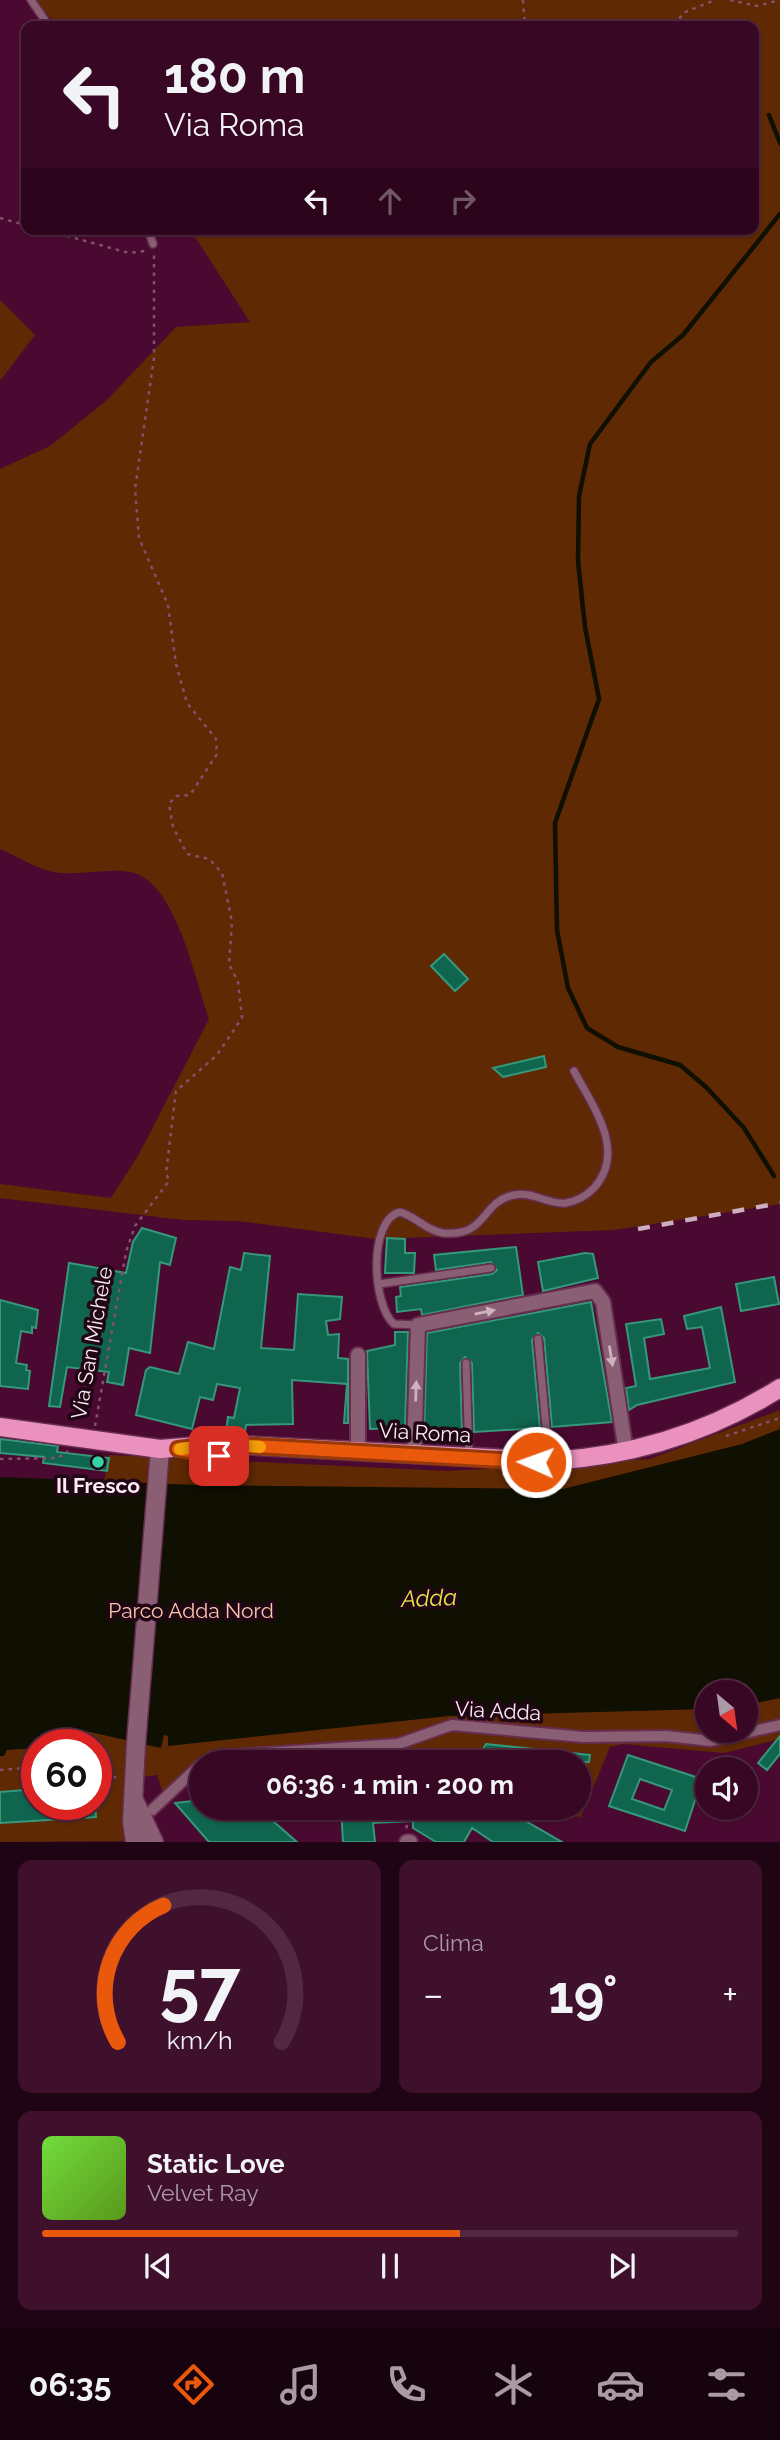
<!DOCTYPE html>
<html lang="it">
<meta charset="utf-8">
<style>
:root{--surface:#380724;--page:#3f102c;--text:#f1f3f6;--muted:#ab99a6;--line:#522841;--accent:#ea580c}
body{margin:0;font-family:Raleway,sans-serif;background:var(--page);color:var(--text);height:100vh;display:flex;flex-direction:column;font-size:26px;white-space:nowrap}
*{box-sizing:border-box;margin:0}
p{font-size:23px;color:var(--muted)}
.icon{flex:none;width:38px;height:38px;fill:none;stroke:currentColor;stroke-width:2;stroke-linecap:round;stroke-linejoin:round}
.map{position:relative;height:1842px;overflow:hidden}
.sheet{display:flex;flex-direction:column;gap:18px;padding:18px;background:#1f0414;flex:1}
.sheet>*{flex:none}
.hud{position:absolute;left:21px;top:21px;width:738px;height:214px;border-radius:14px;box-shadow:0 2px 5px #0004,0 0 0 2px var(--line);background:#380724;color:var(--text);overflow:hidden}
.needle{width:46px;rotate:151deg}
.controls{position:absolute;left:695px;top:1680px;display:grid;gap:14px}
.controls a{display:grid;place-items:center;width:63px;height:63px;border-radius:50%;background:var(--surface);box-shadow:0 2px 5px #0004,0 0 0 2px var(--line);font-size:35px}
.speed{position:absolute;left:21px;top:1729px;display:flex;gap:14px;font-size:35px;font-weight:700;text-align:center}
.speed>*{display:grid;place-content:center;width:91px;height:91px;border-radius:50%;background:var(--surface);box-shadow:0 2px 5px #0004,0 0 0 2px var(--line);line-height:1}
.speed .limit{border:10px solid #d22;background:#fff;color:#111}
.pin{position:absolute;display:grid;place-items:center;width:60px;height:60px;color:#fff;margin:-30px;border-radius:14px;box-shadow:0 4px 10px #0006}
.me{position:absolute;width:77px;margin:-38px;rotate:272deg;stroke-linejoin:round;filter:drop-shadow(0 0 5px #0008)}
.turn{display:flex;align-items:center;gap:24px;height:147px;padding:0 28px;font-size:32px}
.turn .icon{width:91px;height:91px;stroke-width:2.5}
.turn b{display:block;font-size:49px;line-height:60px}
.lanes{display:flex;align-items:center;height:66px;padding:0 28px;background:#0003;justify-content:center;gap:35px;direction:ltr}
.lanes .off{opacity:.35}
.big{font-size:52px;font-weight:700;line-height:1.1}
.sheet .widget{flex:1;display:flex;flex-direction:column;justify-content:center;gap:10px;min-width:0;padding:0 24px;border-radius:14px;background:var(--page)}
.sheet .dial{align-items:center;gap:0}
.dial svg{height:182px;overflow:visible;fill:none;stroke:var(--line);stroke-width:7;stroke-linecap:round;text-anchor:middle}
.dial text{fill:var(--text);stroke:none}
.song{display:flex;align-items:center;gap:21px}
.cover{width:84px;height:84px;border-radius:10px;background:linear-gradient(135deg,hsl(100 70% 55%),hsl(90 70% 35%))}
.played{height:7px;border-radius:4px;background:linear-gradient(90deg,var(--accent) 60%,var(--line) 60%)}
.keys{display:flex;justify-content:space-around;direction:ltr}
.heat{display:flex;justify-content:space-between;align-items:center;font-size:38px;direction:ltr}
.sheet .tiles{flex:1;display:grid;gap:18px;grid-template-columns:1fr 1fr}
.widget:last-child{grid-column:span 2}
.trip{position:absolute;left:189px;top:1750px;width:402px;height:70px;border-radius:35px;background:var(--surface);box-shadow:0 2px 5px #0004,0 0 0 2px var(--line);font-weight:700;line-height:70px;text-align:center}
.menu{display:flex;height:112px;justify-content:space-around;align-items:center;background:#16030e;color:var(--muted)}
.menu .icon{width:49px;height:49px}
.menu .active{color:var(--accent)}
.menu b{font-size:32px;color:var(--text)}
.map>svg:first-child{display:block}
.green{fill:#5f2903;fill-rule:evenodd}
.water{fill:#0f0f02}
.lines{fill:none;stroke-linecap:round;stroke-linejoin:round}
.stream{stroke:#0f0f02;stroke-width:4.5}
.building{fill:#0f654e;stroke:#35987b;stroke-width:2;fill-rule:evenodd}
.service-casing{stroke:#662d4f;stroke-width:10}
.pedestrian-casing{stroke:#662d4f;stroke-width:14}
.minor-casing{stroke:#662d4f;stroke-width:18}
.tertiary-casing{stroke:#662d4f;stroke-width:21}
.primary-casing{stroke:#662d4f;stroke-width:21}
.path{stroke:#83516e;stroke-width:2.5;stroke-dasharray:3.5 5;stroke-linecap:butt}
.service{stroke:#8a5e73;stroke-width:7}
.pedestrian{stroke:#8a5e73;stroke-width:10}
.minor{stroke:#8a5e73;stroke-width:14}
.tertiary{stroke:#8a5e73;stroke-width:18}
.primary{stroke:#eb91bd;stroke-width:18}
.rail{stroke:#ccaebe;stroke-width:4.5;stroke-dasharray:12 12;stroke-linecap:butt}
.oneway{fill:#ceb3bf}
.route-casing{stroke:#983908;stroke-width:18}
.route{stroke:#ea580c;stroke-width:12}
.slow{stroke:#f59e0b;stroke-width:12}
.poi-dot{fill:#33d4a8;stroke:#210615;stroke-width:2.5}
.labels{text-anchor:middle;stroke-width:7;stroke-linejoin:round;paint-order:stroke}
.street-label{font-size:21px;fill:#fcebf2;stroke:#210615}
.poi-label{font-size:21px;font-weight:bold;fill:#fcebf2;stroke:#210615}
.park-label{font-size:21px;fill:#fac7ac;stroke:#210615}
.water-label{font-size:23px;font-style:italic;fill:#e6e649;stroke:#210615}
</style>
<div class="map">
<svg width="780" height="1842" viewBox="0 0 780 1842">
<rect width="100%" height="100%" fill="#4a0930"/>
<path class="green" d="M34,0H780V1204L614,1230L376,1239L238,1221L183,1220L0,1198V1184L111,1198L139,1154L209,1019C195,980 176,880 130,872C108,868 83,875 60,873C39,871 19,857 0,849V469L50,446L107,400L176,327L250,322L197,240L183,229H754V26H58Z
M0,300L35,335L0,381Z
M780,1410V1739L724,1753L623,1744L610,1747L581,1817L504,1808H579V1802H583L587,1753L484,1745L474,1762H408V1758L372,1762H201L163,1793L157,1775L130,1779L136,1841L0,1842V1477L103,1487L109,1455L448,1471L650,1459ZM707,1692H746V1731H707ZM37,1745H96V1804H37Z"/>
<path class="water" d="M780,1429V1698L746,1705V1692H707V1709L449,1716L168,1746V1736L164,1735L161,1748L81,1730L50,1740L47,1745H37V1748L7,1750L4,1756H0V1477L196,1485L563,1489L742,1444Z"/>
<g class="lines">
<path class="stream" d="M769,115L780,143
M774,1176L744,1128L706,1087L680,1065L618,1047L587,1028L568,988L557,930L555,823L599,699L585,627L578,561L579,496L590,444L651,362L683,335L780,214"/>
</g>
<path class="building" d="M444,954L468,979L455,991L431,966Z
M544,1056L546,1067L503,1077L493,1068Z
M142,1228L176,1238L170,1265L160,1262L150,1353L129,1348L123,1385L107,1382L109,1372L67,1367L60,1407L49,1406L69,1263L126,1273L133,1242Z
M387,1238L405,1239V1253H415L414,1273H385Z
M516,1247L523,1295L422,1315L421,1309L397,1312L396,1297L401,1296L400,1287L492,1274L497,1270L491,1262L436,1270L434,1255Z
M244,1253L270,1256L261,1348L294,1350L298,1294L342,1297L340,1319L326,1321L328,1335L339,1334L338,1358L348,1359V1423H344L347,1384L292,1380L293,1424L246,1425L245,1432L226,1431L228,1417L234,1418L240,1388L217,1384L213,1400L200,1397L192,1429L136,1415L146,1370L150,1367L179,1374L188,1342L214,1349L230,1267L241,1270Z
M585,1253L593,1254L598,1278L543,1291L538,1262Z
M774,1277L779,1304L741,1311L736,1284Z
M0,1300L38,1310L36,1328L32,1327V1333L21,1331L16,1363L27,1365L26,1370L30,1371L28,1389L0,1386Z
M591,1302L612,1422L552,1427L544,1338L538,1333L532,1340L540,1428L474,1432L472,1363L465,1357L460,1363L462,1433L424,1436L427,1333Z
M721,1307L735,1382L637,1405L629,1410L626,1388L636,1386L626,1324L661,1319L664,1334L644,1338L650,1379L710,1368L702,1327L687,1329L684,1316Z
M395,1332H408L405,1428L370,1429L367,1351L395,1345Z
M0,1439L58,1446L57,1452L109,1458L107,1471L43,1463L44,1457L0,1453Z
M780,1736V1754L767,1770L758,1763Z
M486,1744L590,1755L589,1762H475Z
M628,1755L702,1779L685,1831L609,1806ZM640,1779L672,1790L664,1810L632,1799Z
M37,1789V1804H95L96,1817L0,1823V1792Z
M201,1800V1808H258L297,1842H209L175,1803Z
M341,1808H431L444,1816L448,1808H503L562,1842H493L472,1828L464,1842H436L413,1828V1821L373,1823L375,1842H343Z"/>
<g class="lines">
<g class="service-casing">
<path id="service" d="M31,0L49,26
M148,229L153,244
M379,1284L491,1268
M418,1325L394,1324C372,1305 368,1220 400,1212C415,1216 427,1231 443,1233C488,1237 480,1202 514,1195C533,1191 548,1205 566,1203C578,1201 586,1196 594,1188C627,1151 593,1107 574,1071
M538,1339L549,1460
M466,1363L469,1457"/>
</g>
<g class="pedestrian-casing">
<path id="pedestrian" d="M207,1762L234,1755L398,1744L452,1725L583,1737L666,1736L711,1741L780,1725
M152,1810L201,1764"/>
</g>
<g class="minor-casing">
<path id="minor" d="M358,1452V1355
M414,1456L418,1325L595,1291L603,1302L626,1452
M407,1842H410"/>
</g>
<g class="tertiary-casing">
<path id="tertiary" d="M134,1800L154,1842
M135,1842L132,1822L136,1744L160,1449"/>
</g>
<g class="primary-casing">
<path id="primary" d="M0,1427L160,1449L221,1444L551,1461C633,1456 710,1432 780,1388"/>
</g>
<path class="path" d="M523,0L525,26
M730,0L757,6L780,0
M173,26C182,21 196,20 204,26
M675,26L683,13L715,0
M0,218L26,225
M42,229L129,253L145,251
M95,1426L126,1252L135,1226L169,1181L166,1173L176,1091L217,1055L242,1018L238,982L229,964L232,922L222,873L209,859L187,854L173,827L169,804L176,796L190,795L217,754L216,739L187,703L176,664L168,605L139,538L135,489L154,358V253
M726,1436L780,1418
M0,1459L58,1458L68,1451
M0,1770L37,1767
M96,1774L120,1778
M405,1808L407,1830"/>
<use href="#service" class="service"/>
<use href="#pedestrian" class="pedestrian"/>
<use href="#minor" class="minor"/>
<use href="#tertiary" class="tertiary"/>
<use href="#primary" class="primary"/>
<path class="rail" d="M638,1229L780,1203"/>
</g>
<defs><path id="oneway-solid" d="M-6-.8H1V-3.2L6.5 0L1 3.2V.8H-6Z" transform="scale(1.75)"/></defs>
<g class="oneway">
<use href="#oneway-solid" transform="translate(485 1312) rotate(-12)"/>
<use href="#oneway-solid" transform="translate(611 1356) rotate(81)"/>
<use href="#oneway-solid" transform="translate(416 1391) rotate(-88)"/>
</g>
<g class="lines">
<g class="route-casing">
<path id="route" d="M219,1456L178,1449L221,1444L536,1462"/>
</g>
<use href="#route" class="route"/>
<path class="slow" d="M180,1449L221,1444L260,1447"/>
</g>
<circle class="poi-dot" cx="98" cy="1462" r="7"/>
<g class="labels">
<g class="street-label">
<text transform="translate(92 1343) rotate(-80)" y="7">Via San Michele</text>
<text transform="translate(425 1433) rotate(3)" y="7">Via Roma</text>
<text transform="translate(498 1711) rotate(3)" y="7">Via Adda</text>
</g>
<g class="poi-label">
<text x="98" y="1493">Il Fresco</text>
</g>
<g class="park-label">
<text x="191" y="1618">Parco Adda Nord</text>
</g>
<g class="water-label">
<text transform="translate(429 1598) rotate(-2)" y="8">Adda</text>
</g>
</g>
</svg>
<div class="controls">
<a><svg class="needle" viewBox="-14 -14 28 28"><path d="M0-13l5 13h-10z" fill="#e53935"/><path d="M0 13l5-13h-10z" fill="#ab99a6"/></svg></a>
<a><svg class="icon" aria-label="sound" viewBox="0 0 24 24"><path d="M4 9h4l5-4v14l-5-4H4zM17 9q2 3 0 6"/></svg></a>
</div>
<div class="speed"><div class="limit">60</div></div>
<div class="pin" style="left:219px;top:1456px;background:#d93025"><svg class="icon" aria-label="arrive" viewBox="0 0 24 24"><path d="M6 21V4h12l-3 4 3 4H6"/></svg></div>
<svg class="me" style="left:536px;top:1462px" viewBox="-20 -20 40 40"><circle r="17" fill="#ea580c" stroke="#fff" stroke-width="3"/><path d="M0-11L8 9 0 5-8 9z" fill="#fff"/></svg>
<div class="trip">06:36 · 1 min · 200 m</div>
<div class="hud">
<div class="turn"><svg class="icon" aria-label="left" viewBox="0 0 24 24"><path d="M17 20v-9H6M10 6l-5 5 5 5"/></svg><div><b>180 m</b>Via Roma</div></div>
<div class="lanes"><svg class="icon" aria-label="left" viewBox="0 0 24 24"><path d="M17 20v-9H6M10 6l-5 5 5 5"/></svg><svg class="icon off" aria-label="ahead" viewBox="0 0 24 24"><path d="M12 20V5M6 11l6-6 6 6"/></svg><svg class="icon off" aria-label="right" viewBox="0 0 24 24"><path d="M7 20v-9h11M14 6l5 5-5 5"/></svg></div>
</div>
</div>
<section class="sheet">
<div class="tiles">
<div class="widget dial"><svg viewBox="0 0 100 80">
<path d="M14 69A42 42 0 1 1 86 69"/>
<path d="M14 69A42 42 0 0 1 34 9" stroke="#ea580c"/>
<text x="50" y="56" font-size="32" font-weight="700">57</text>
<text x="50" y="72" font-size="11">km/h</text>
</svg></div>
<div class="widget"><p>Clima</p>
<div class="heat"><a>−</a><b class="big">19°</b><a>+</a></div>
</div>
<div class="widget">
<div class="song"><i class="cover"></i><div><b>Static Love</b><p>Velvet Ray</p></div></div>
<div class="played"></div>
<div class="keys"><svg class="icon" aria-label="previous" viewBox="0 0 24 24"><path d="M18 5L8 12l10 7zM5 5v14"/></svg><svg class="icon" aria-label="pause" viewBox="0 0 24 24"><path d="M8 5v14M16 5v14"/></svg><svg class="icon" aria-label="next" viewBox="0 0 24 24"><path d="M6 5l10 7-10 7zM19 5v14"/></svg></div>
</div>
</div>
</section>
<nav class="menu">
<b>06:35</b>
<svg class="icon active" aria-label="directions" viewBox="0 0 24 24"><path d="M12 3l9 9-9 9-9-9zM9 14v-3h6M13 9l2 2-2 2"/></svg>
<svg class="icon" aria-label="music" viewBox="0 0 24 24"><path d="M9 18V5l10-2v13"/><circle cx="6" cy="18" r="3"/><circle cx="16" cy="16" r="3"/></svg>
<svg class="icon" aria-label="phone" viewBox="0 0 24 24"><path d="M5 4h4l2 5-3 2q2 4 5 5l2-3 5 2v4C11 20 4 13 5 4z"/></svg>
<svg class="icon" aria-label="climate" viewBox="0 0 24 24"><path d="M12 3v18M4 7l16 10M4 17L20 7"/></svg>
<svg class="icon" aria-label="car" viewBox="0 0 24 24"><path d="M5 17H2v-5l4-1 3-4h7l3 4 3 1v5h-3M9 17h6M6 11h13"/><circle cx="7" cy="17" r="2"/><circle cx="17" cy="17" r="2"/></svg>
<svg class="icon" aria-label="filters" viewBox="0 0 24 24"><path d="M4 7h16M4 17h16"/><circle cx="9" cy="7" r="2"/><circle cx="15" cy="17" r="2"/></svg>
</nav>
